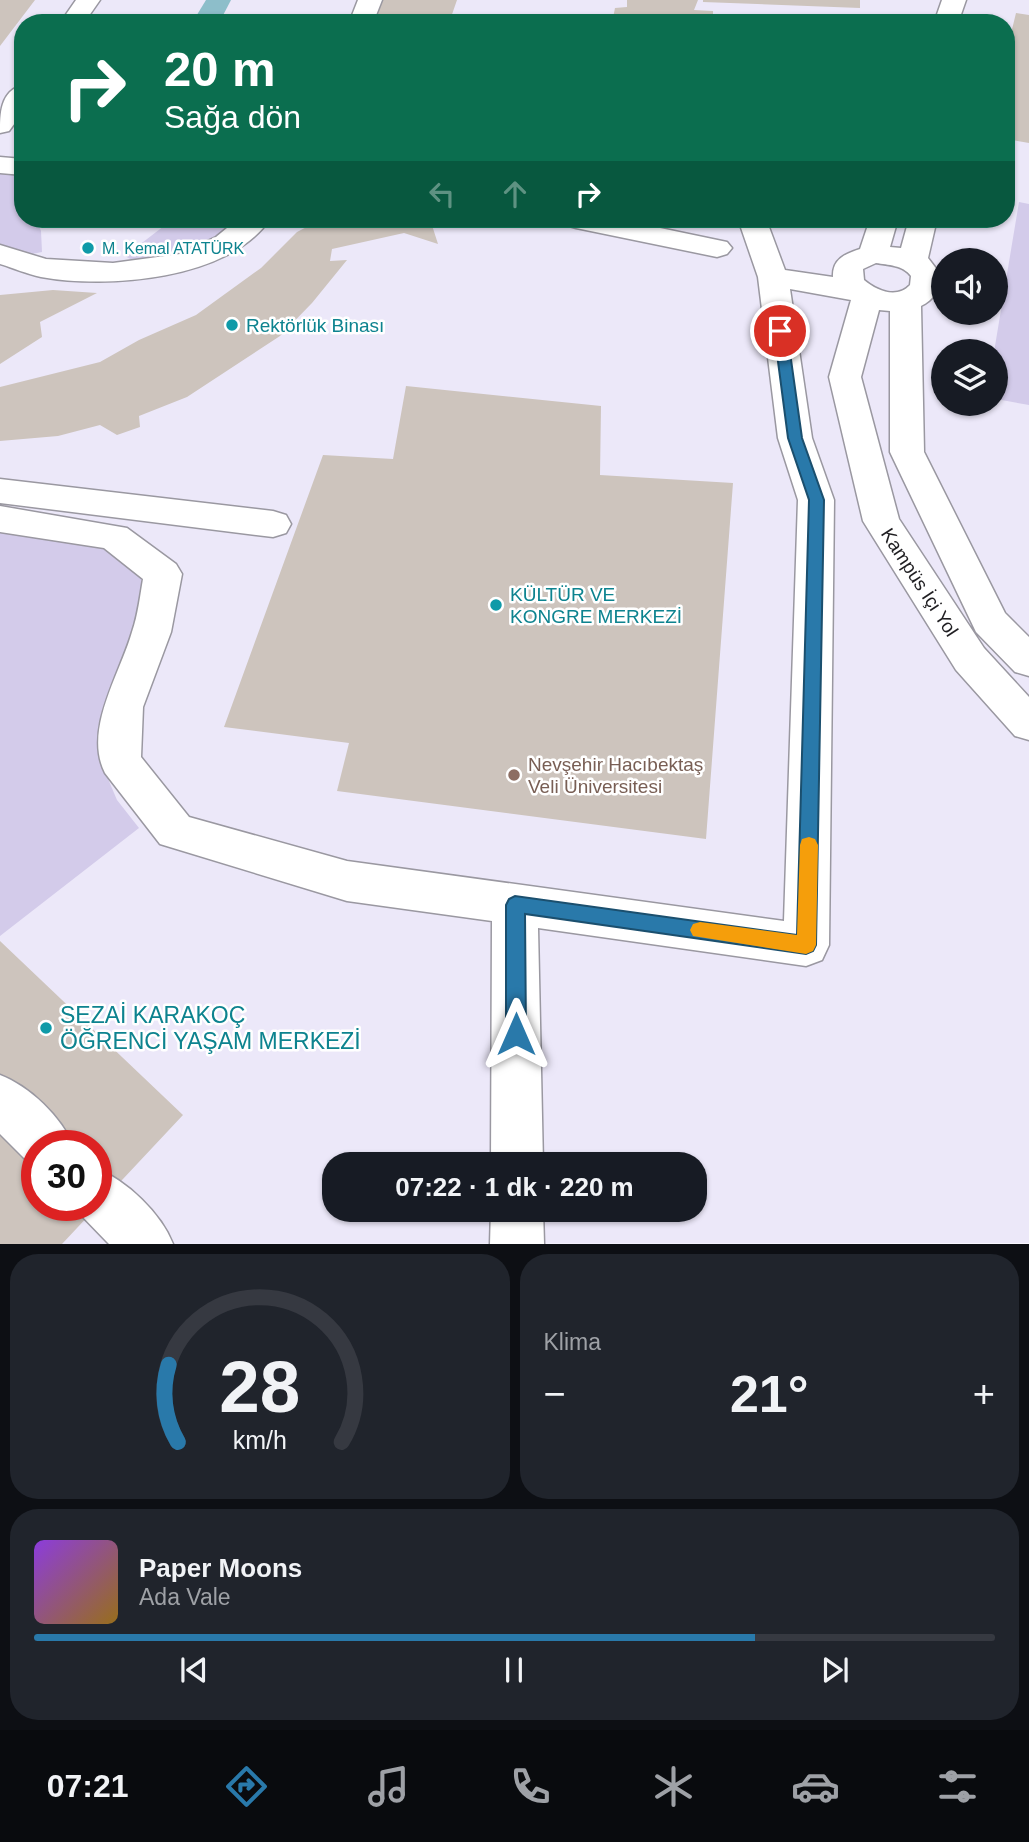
<!DOCTYPE html>
<html lang="tr">
<meta charset="utf-8">
<style>
:root{--surface:#171b24;--page:#20242c;--text:#f1f3f6;--muted:#9ea1a6;--line:#363941;--accent:#2979aa}
body{margin:0;font-family:Helvetica,sans-serif;background:var(--page);color:var(--text);height:100vh;display:flex;flex-direction:column;font-size:26px;white-space:nowrap}
*{box-sizing:border-box;margin:0}
p{font-size:23px;color:var(--muted)}
.icon{flex:none;width:38px;height:38px;fill:none;stroke:currentColor;stroke-width:2;stroke-linecap:round;stroke-linejoin:round}
.map{position:relative;height:1244px;overflow:hidden}
.details{display:flex;flex-direction:column;gap:10px;padding:10px;background:#0d0f14;flex:1}
.details>*{flex:none}
.guide{position:absolute;left:14px;top:14px;width:1001px;height:214px;border-radius:28px;box-shadow:0 2px 5px #0004;background:#0b6e4f;color:#fff;overflow:hidden}
.tools{position:absolute;left:931px;top:248px;display:grid;gap:14px}
.tools a{display:grid;place-items:center;width:77px;height:77px;border-radius:50%;background:var(--surface);box-shadow:0 2px 5px #0004;font-size:35px}
.speed{position:absolute;left:21px;top:1130px;display:flex;gap:14px;font-size:35px;font-weight:700;text-align:center}
.speed>*{display:grid;place-content:center;width:91px;height:91px;border-radius:50%;background:var(--surface);box-shadow:0 2px 5px #0004;line-height:1}
.speed .limit{border:10px solid #d22;background:#fff;color:#111}
.pin{position:absolute;display:grid;place-items:center;width:60px;height:60px;color:#fff;margin:-30px;border:4px solid #fff;border-radius:50%;box-shadow:0 2px 7px #0007}
.me{position:absolute;width:77px;margin:-38px;rotate:0deg;stroke-linejoin:round;filter:drop-shadow(0 0 5px #0008)}
.turn{display:flex;align-items:center;gap:24px;height:147px;padding:0 35px;font-size:32px}
.turn .icon{width:91px;height:91px;stroke-width:2.5}
.turn b{display:block;font-size:49px;line-height:60px}
.lanes{display:flex;align-items:center;height:66px;padding:0 35px;background:#0003;justify-content:center;gap:35px;direction:ltr}
.lanes .off{opacity:.35}
.big{font-size:52px;font-weight:700;line-height:1.1}
.details .tile{flex:1;display:flex;flex-direction:column;justify-content:center;gap:10px;min-width:0;padding:0 24px;border-radius:28px;background:var(--page)}
.details .dial{align-items:center;gap:0}
.dial svg{height:182px;overflow:visible;fill:none;stroke:var(--line);stroke-width:7;stroke-linecap:round;text-anchor:middle}
.dial text{fill:var(--text);stroke:none}
.song{display:flex;align-items:center;gap:21px}
.cover{width:84px;height:84px;border-radius:10px;background:linear-gradient(135deg,hsl(270 70% 55%),hsl(40 70% 35%))}
.played{height:7px;border-radius:4px;background:linear-gradient(90deg,var(--accent) 75%,var(--line) 75%)}
.keys{display:flex;justify-content:space-around;direction:ltr}
.heat{display:flex;justify-content:space-between;align-items:center;font-size:38px;direction:ltr}
.details .tiles{flex:1;display:grid;gap:10px;grid-template-columns:1fr 1fr}
.tile:last-child{grid-column:span 2}
.trip{position:absolute;left:322px;top:1152px;width:385px;height:70px;border-radius:28px;background:var(--surface);box-shadow:0 2px 5px #0004;font-weight:700;line-height:70px;text-align:center}
.dock{display:flex;height:112px;justify-content:space-around;align-items:center;background:#090b0e;color:var(--muted)}
.dock .icon{width:49px;height:49px}
.dock .active{color:var(--accent)}
.dock b{font-size:32px;color:var(--text)}
.map>svg:first-child{display:block}
.built{fill:#ece8f9;fill-rule:evenodd}
.green{fill:#d3cbea}
.water{fill:#8dbeca}
.building{fill:#cdc4bd;fill-rule:evenodd}
.lines{fill:none;stroke-linecap:round;stroke-linejoin:round}
.minor-casing{stroke:#9a98a1;stroke-width:3}
.minor{fill:#fff;fill-rule:evenodd}
.route{fill:#2979aa;stroke:#1b4f6e;stroke-width:2}
.slow{fill:#f59e0b}
.culture-dot{fill:#0f9aa8;stroke:#fff;stroke-width:2.5}
.education-dot{fill:#8d6e63;stroke:#fff;stroke-width:2.5}
.labels{text-anchor:middle;stroke-width:5;stroke-linejoin:round;paint-order:stroke}
.far-culture-label{font-size:16px;fill:#0d838f;stroke:#fff;text-anchor:start}
.culture-label{font-size:19px;fill:#0d838f;stroke:#fff;text-anchor:start}
.street-label{font-size:19px;fill:#201f22;stroke:#fff}
.education-label{font-size:19px;fill:#785e54;stroke:#fff;text-anchor:start}
.near-culture-label{font-size:23px;fill:#0d838f;stroke:#fff;text-anchor:start}
</style>
<div class="map">
<svg width="1029" height="1244" viewBox="0 0 1029 1244">
<rect width="100%" height="100%" fill="#f9f7ff"/>
<path class="built" d="M0,0H1029V1243L0,1244ZM23,23H1006V219H23ZM943,261H996V313H943ZM943,352H996V404H943ZM37,1146H96V1206H37ZM334,1164H695V1209H334Z"/>
<path class="green" d="M0,168L23,169V219H36L41,231L42,252L22,256L0,249Z
M1019,202L1029,204V405L996,399V352H994Z
M173,219H245L219,240L199,250L139,264L125,256Z
M0,527L102,540L138,570L147,598L102,720L100,760L117,800L139,828L0,936Z"/>
<path class="water" d="M206,0H231L219,23H192Z"/>
<path class="building" d="M0,0H35L0,46Z
M382,0H457L449,23H372Z
M627,0H698L694,10L713,11V23H612L615,8L627,7Z
M703,0H860V8L703,2Z
M1016,13L1029,15V143L1006,139V54Z
M430,219L438,244L404,233L332,249L330,261L347,260L312,303L280,336L187,397L139,416L140,427L117,435L100,425L58,436L0,441V387L100,362L139,340L196,315L261,268L297,232L320,220Z
M53,290L97,293L40,322L42,337L0,364V295Z
M406,386L601,406L600,475L733,483L706,839L337,791L349,743L224,727L323,455L393,459Z
M0,941L183,1115L62,1244H0ZM37,1146H96V1206H37Z"/>
<g class="lines">
<g class="minor-casing">
<path id="minor" d="M76,0H100L84,23H60Z
M358,0H382L373,23H349Z
M942,0H966L958,23H934Z
M23,85V112L9,131L0,133C0,114 0,91 23,85Z
M0,157L23,159V175L0,173Z
M238,219H270C229,280 107,289 41,277C27,274 13,268 0,264V245L46,259L113,263L180,254L216,237Z
M562,219H617L727,242L732,248L727,254L717,257L576,228L566,225Z
M738,219H766L785,270L833,277C832,259 845,254 860,249L870,219H898L890,247L901,248L909,219H937L928,258L941,275C940,289 934,300 921,306L924,452L1005,613L1029,637V676L1015,672L976,632L890,452V311L879,310L861,377L899,519L984,648L1029,697V740L1015,736L956,670L863,521L829,377L851,300L790,289L812,438L834,500L829,945L822,960L806,966L538,928L543,1164H491L492,921L347,901L160,844L105,773C83,730 120,674 132,632C138,615 140,596 143,579L104,548L0,532V506L127,528L176,564L182,574L171,632L143,707L141,757L189,817L347,861L784,921L798,500L778,438L758,277ZM876,263C888,265 903,265 911,276L910,285C897,299 877,291 864,280L863,269Z
M0,479L273,511L286,515L291,524L286,533L273,537L0,503Z
M0,1075C29,1086 62,1117 73,1146H37V1167L30,1164L0,1134Z
M96,1168C127,1181 161,1213 173,1244H109L78,1212L75,1206H96Z
M491,1209H543L544,1244H490Z"/>
</g>
<use href="#minor" class="minor"/>
</g>
<path class="route" d="M780,327L787,331L802,438L824,500L816,945L813,951L806,954L525,914L526,1034L523,1041L516,1044L509,1041L506,1034V905L509,899L515,896L797,935L809,500L788,438L774,331Z"/>
<path class="slow" d="M809,837L815,839L818,845L816,945L813,951L806,954L693,936L690,930L693,924L700,922L797,935L800,845L802,839Z"/>
<g class="culture-dot">
<circle cx="88" cy="248" r="7"/>
<circle cx="232" cy="325" r="7"/>
<circle cx="496" cy="605" r="7"/>
<circle cx="46" cy="1028" r="7"/>
</g>
<circle class="education-dot" cx="514" cy="775" r="7"/>
<g class="labels">
<g class="far-culture-label">
<text x="102" y="254">M. Kemal ATATÜRK</text>
</g>
<g class="culture-label">
<text x="246" y="332">Rektörlük Binası</text>
<text x="510" y="601">KÜLTÜR VE<tspan x="510" dy="22">KONGRE MERKEZİ</tspan></text>
</g>
<g class="street-label">
<text transform="translate(920 582) rotate(57)" y="7">Kampüs İçi Yol</text>
</g>
<g class="education-label">
<text x="528" y="771">Nevşehir Hacıbektaş<tspan x="528" dy="22">Veli Üniversitesi</tspan></text>
</g>
<g class="near-culture-label">
<text x="60" y="1023">SEZAİ KARAKOÇ<tspan x="60" dy="26">ÖĞRENCİ YAŞAM MERKEZİ</tspan></text>
</g>
</g>
</svg>
<div class="tools">
<a><svg class="icon" aria-label="sound" viewBox="0 0 24 24"><path d="M4 9h4l5-4v14l-5-4H4zM17 9q2 3 0 6"/></svg></a>
<a><svg class="icon" aria-label="layers" viewBox="0 0 24 24"><path d="M12 4l9 5-9 5-9-5zM3 14l9 5 9-5"/></svg></a>
</div>
<div class="speed"><div class="limit">30</div></div>
<div class="pin" style="left:780px;top:331px;background:#d93025"><svg class="icon" aria-label="arrive" viewBox="0 0 24 24"><path d="M6 21V4h12l-3 4 3 4H6"/></svg></div>
<svg class="me" style="left:516px;top:1034px" viewBox="-20 -20 40 40"><path d="M0-17L14 15 0 8-14 15z" fill="#2979aa" stroke="#fff" stroke-width="4"/></svg>
<div class="trip">07:22 · 1 dk · 220 m</div>
<div class="guide">
<div class="turn"><svg class="icon" aria-label="right" viewBox="0 0 24 24"><path d="M7 20v-9h11M14 6l5 5-5 5"/></svg><div><b>20 m</b>Sağa dön</div></div>
<div class="lanes"><svg class="icon off" aria-label="left" viewBox="0 0 24 24"><path d="M17 20v-9H6M10 6l-5 5 5 5"/></svg><svg class="icon off" aria-label="ahead" viewBox="0 0 24 24"><path d="M12 20V5M6 11l6-6 6 6"/></svg><svg class="icon" aria-label="right" viewBox="0 0 24 24"><path d="M7 20v-9h11M14 6l5 5-5 5"/></svg></div>
</div>
</div>
<section class="details">
<div class="tiles">
<div class="tile dial"><svg viewBox="0 0 100 80">
<path d="M14 69A42 42 0 1 1 86 69"/>
<path d="M14 69A42 42 0 0 1 10 35" stroke="#2979aa"/>
<text x="50" y="56" font-size="32" font-weight="700">28</text>
<text x="50" y="72" font-size="11">km/h</text>
</svg></div>
<div class="tile"><p>Klima</p>
<div class="heat"><a>−</a><b class="big">21°</b><a>+</a></div>
</div>
<div class="tile">
<div class="song"><i class="cover"></i><div><b>Paper Moons</b><p>Ada Vale</p></div></div>
<div class="played"></div>
<div class="keys"><svg class="icon" aria-label="previous" viewBox="0 0 24 24"><path d="M18 5L8 12l10 7zM5 5v14"/></svg><svg class="icon" aria-label="pause" viewBox="0 0 24 24"><path d="M8 5v14M16 5v14"/></svg><svg class="icon" aria-label="next" viewBox="0 0 24 24"><path d="M6 5l10 7-10 7zM19 5v14"/></svg></div>
</div>
</div>
</section>
<nav class="dock">
<b>07:21</b>
<svg class="icon active" aria-label="directions" viewBox="0 0 24 24"><path d="M12 3l9 9-9 9-9-9zM9 14v-3h6M13 9l2 2-2 2"/></svg>
<svg class="icon" aria-label="music" viewBox="0 0 24 24"><path d="M9 18V5l10-2v13"/><circle cx="6" cy="18" r="3"/><circle cx="16" cy="16" r="3"/></svg>
<svg class="icon" aria-label="phone" viewBox="0 0 24 24"><path d="M5 4h4l2 5-3 2q2 4 5 5l2-3 5 2v4C11 20 4 13 5 4z"/></svg>
<svg class="icon" aria-label="climate" viewBox="0 0 24 24"><path d="M12 3v18M4 7l16 10M4 17L20 7"/></svg>
<svg class="icon" aria-label="car" viewBox="0 0 24 24"><path d="M5 17H2v-5l4-1 3-4h7l3 4 3 1v5h-3M9 17h6M6 11h13"/><circle cx="7" cy="17" r="2"/><circle cx="17" cy="17" r="2"/></svg>
<svg class="icon" aria-label="filters" viewBox="0 0 24 24"><path d="M4 7h16M4 17h16"/><circle cx="9" cy="7" r="2"/><circle cx="15" cy="17" r="2"/></svg>
</nav>
